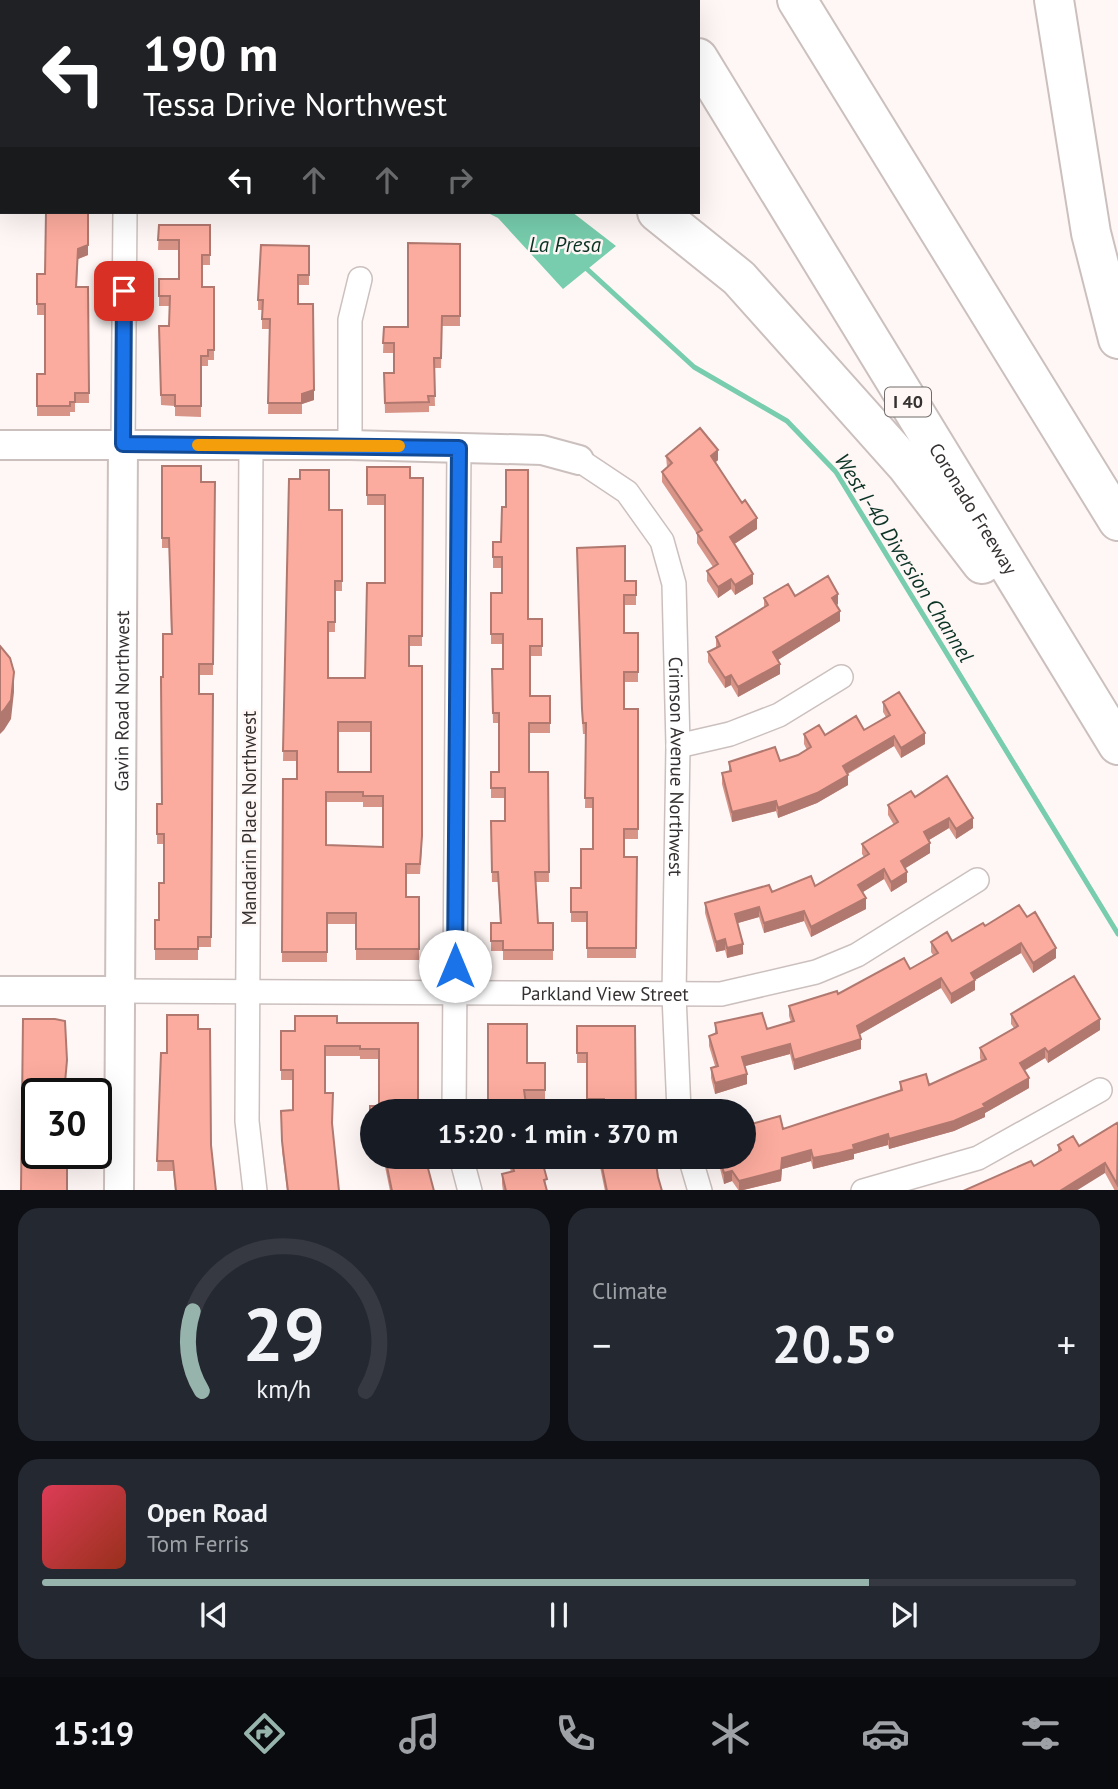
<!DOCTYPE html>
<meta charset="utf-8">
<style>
:root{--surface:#171b24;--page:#242831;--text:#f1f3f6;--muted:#9ea1a6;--line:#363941;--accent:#97b4ac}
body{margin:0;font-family:"PT Sans",sans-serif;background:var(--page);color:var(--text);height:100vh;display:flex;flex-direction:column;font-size:26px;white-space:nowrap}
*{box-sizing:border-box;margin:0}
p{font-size:23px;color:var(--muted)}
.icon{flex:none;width:38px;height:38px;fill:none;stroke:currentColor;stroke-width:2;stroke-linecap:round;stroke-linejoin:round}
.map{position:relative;height:1190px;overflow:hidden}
.sheet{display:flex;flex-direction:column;gap:18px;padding:18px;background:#0d0f14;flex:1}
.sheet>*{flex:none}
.top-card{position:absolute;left:0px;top:0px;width:700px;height:214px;box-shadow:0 7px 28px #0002;background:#202124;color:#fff;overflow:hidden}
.speed{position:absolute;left:21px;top:1078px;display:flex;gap:14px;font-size:35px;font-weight:700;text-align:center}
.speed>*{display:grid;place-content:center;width:91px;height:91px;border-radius:50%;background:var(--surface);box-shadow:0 7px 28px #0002;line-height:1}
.speed .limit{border:4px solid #111;border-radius:10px;background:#fff;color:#111}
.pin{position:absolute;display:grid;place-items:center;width:60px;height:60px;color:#fff;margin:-30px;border-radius:14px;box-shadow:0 4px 10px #0006}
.me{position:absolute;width:77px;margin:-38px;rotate:0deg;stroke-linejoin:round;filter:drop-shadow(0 0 5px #0008)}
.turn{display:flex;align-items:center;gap:24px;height:147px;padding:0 28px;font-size:32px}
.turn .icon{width:91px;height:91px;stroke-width:2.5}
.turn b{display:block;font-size:49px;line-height:60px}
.lanes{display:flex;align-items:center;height:66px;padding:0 28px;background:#0003;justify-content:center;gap:35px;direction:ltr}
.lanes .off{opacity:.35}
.big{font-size:52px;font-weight:800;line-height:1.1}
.sheet .widget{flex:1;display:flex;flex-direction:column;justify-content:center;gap:10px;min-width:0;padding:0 24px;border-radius:21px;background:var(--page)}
.sheet .dial{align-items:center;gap:0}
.dial svg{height:182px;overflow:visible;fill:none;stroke:var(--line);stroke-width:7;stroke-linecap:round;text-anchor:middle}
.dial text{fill:var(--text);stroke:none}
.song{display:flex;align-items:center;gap:21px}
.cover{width:84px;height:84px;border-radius:10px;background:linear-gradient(135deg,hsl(350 70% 55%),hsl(10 70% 35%))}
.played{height:7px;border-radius:4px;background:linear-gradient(90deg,var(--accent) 80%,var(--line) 80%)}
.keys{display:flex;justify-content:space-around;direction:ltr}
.heat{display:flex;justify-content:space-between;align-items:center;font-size:38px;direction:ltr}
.sheet .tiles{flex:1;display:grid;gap:18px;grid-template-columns:1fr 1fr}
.widget:last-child{grid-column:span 2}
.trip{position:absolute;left:360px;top:1099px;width:396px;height:70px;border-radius:35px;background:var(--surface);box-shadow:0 7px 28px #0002;font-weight:800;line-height:70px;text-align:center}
.dock{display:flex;height:112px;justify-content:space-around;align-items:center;background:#090b0e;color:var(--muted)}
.dock .icon{width:49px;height:49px}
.dock .current{color:var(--accent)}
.dock b{font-size:32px;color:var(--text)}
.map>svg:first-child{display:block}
.water{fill:#77cdad}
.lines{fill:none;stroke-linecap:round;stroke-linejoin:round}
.stream{stroke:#77cdad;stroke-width:5}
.minor-casing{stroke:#cbc0be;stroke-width:26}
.tertiary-casing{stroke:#cbc0be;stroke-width:32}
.motorway-casing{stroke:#cbc0be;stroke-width:42}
.minor{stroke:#fff;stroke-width:23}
.tertiary{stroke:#fff;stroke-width:28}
.motorway{stroke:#fff;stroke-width:38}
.wall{fill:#d99488;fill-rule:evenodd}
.shaded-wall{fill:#b0786f}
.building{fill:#fcac9e;stroke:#b0786f;stroke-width:2;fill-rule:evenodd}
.route-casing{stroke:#114b97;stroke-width:18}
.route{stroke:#1a73e8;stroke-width:12}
.slow{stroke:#f59e0b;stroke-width:12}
.labels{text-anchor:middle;stroke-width:5;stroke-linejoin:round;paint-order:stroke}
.shield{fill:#fef7f6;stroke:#716c6b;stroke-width:2}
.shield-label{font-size:18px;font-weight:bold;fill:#353130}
.street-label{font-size:19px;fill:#353130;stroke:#fef7f6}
.water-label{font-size:21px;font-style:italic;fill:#0b3326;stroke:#fef7f6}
</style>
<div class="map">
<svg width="1118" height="1191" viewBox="0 0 1118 1191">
<rect width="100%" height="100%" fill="#fef7f6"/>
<path class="water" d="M72,0H265L268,2H75Z
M486,212H572L616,246L563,289L498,218Z"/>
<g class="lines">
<path class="stream" d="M587,269L694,367L787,421L836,472L1118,934"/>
<g class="minor-casing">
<g id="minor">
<path d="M0,120L2,121"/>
<path d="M123,444L125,212"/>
<path d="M251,445L247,1121L255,1191"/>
<path d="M350,445V320L360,279"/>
<path id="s1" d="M579,460L627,492L662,541L674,584L678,746L674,995L679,1111"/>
<path d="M678,746L730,734L779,715L841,677"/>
<path id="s2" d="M120,991L721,994L816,972L857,955L977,880"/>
<path d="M454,1111L459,448"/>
<path d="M461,1157L470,1191"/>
<path d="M690,1157L700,1191"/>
<path d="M863,1191L978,1158L1100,1090"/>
</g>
</g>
<g class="tertiary-casing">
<g id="tertiary">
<path d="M0,445H350L542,450L579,460"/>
<path d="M0,991H120"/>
<path id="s3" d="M119,1191L123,444"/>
</g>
</g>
<g class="motorway-casing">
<g id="motorway">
<path d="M358,0L360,2"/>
<path d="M663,0L664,2"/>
<path d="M797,0L1118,521"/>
<path d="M1054,0L1091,233L1118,339"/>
<path id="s4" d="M698,58L1118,745"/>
<path d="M657,212L739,278L906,465L982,564"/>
</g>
</g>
<use href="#minor" class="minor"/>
<use href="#tertiary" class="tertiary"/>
<use href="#motorway" class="motorway"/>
</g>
<path class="wall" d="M0,12L2,13V83L0,82Z
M88,212V255L78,259L77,287H88L89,403H75V412H70V416H37V374H45V315H37V274H45Z
M159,225H210V265H202V287H214V360H208V366H201V417L175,416V406L161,405L159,326H169L170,306H159V279H179V250H158Z
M460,244V326H442L441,368H434L435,406H429V412L385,413L384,373H394V353H383L384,327H408Z
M309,246V285H298V304L314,400L302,404V414H268L270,329H262V310H258V300Z
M666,456L718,460L716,462L757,529L734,544L753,584L735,595L731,589L718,598L707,581V571L713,567L697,543V534L662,482V472L667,467Z
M162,466L201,482L215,492L213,675H199V694H213L211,947H198V960H155V920H159L164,883V844H157V804H162L171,634L169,548H162Z
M367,467L410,478H423L422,646H409V666L422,847L420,874H406V897H419V960H356V924H327V962H282L283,779H297V761H283L289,479L329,510H342V591H335V632H328V678H365L385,583V505H367ZM338,732H371V772H338ZM326,802H363V807H383V847L326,845Z
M493,542H501L528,619H542V656H530V696H550V733H529V772H548L549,882H536L538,923H553V960H503V951H491V923H500L498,882H492L491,821H505V798H491V772H499V723H493L492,669H503V644H491V593H502V568H493Z
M577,548L625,581H636V605H624V633H638V682H624V709H638V839H624V857H637L636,958H587V922H571V888H581L593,849V808H585L586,734H583L582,719Z
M795,596L838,604L837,605L840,621L778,660L780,674L738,697L731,685L725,688L708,662V652L716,648V637L764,608V598Z
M883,702L925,744L901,758L894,746L848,774V785L817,803L778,818L776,811L732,822L722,784V773L729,772V762L780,761L798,755L807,750L804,744V734L825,735L864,730L886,717L883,712Z
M915,797L973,828L956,839L949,828L929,840L930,853L905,868L907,882L891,892L884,879L863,892L866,909L811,937L804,921L764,933L759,917L737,923L743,954L727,958L725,950L716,952L705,913V903L815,886L864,857L862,854V844L894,825L888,815V805Z
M1027,917L1056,958L1033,973L1021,953L975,980V990L951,1004L941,988L860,1034L861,1049L794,1070L790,1054L745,1066L747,1084L715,1094L711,1078V1068L715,1066L709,1046V1036L715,1034V1023L767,1029L791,1022L789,1016V1006L838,994L910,969L933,955L931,952V942L952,941L985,926Z
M1011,1014L1100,1030L1048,1063L1045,1058L1024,1071L1029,1088L985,1113V1117L954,1131L889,1149L888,1145L854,1154V1159L813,1169L811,1161L782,1169L781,1181L739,1191L732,1181L724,1184L717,1157H744L783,1129L900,1091V1082L929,1085L981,1061L980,1058V1048L1014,1028L1011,1024Z
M337,1023H418V1111H373V1144H370V1106H379V1059H360V1056H325V1093L332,1125L339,1191H287L282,1151L281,1111L293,1110V1080H281V1031H295Z
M488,1024L527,1063H545V1101H526L527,1111H487Z
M577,1026H635L604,1109H587V1063H577Z
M198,1029L216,1191H175L173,1171H157L161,1053H167Z
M1117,1123L1118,1191H1115L1105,1173L1034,1166L1058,1152V1145L1079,1146Z
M383,1157H425L434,1191H390Z
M507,1157H541L547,1191H503L502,1184V1174L511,1172Z
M600,1157L658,1177L662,1191H605L600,1167Z"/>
<path class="shaded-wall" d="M88,245V255L78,259V249Z
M314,390V400L302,404V394Z
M718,450V460L711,466V456Z
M757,518V529L730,547V537Z
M753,574V584L735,595V585Z
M731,579V589L718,598V587Z
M838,594V604L832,608V598Z
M840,611V621L773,663V652Z
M780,664V674L738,697V687Z
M14,672V692L11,719L4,730L0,734V714Z
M731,675V685L725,688V678Z
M925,733V744L901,758V748Z
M894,736V746L843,776V766Z
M848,775V785L817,803L778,818V808Z
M776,801V811L732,822V812Z
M949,818V828L924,843V832Z
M973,818V828L956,839V829Z
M930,843V853L901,871V861Z
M884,869V879L858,895V885Z
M907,872V882L891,892V882Z
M866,898V909L811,937V927Z
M759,907V917L735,924V914Z
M804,911V921L764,933V923Z
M725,939V950L716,952V942Z
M1021,943V953L975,980V990L951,1004V994L971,973Z
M743,944V954L727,958V948Z
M1056,948V958L1033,973V963Z
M941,978V988L857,1036V1026Z
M1100,1019V1030L1048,1063V1052Z
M861,1039V1049L794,1070V1060Z
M790,1044V1054L742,1067V1057Z
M1045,1048V1058L1020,1073V1063Z
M747,1074V1084L715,1094V1083Z
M1029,1078V1088L985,1113V1117L954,1131L889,1149V1139L983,1104Z
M888,1134V1145L854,1154V1159L813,1169V1158L853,1145Z
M811,1150V1161L782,1169L781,1181L739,1191V1181L782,1158Z
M1105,1163V1173L1076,1191H1060Z
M732,1171V1181L724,1184V1173Z"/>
<path class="building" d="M0,12L2,13V73L0,72Z
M46,212H88V245L78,249L76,287H88L89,393H75V402H70V406H37V374H45V304H37V274H45Z
M159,225H210V255H202V287H214V350H208V356H201V406H175V395H161L159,326H169L170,296H159V279H179V240H158Z
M408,243L460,244V316H442L441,358H434L435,396H428L429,402L385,403L384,373H394V343H383L384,327H408Z
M261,245L309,246V275H298V304H313L314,390L302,394V403H268L270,319H262L263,300H258Z
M700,428L718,450L711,456L742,503L745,500L757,518L730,537L753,574L735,585L731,579L718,587L707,571L718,564L697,533L702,530L662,472L672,463L666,456Z
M162,466H201V482H215L213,664H199V694H213L211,937H198V949H155V920H159V883H164V834H157V804H162L161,677H163V634H172L169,538H162Z
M367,467H410V478H423L422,636H409V666H422V836L420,864H406V897H419V949H356V913H327V952H282L283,779H297V751H283L289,479H300V470H329V510H342V581H335V622H328V678H365L367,583H385V495H367ZM338,722H371V772H338ZM326,792H363V796H383V847L326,845Z
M506,470H528V619H542V646H530V696H550V723H529V772H548L549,872H535L538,923H553V950H503V941H491V923H501L498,872H492L491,821H505V788H491V772H499V713H493L492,669H503V634H491V593H502V557H493V542H501L502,507H506Z
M625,546V581H636V595H624V633H638V672H624V709H638V829H624V857H637L636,948H587V912H571V888H581V849H593V798H585L586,723H583L582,709L577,548Z
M828,576L838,594L832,598L840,611L773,652L780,664L738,687L731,675L725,678L708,652L720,646L716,637L768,605L764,598L788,584L795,596Z
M0,646L10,658L14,672L11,700L4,710L0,714Z
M899,692L925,733L901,748L894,736L843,766L848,775L817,793L778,808L776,801L732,812L722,773L731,771L729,762L775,747L780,761L798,755L811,747L804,734L819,725L825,735L856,716L864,730L890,715L883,702Z
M947,776L973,818L956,829L949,818L924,832L930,843L901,861L907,872L891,882L884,869L858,885L866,898L811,927L804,911L764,923L759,907L735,914L743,944L727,948L725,939L716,942L705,903L769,885L772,892L811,876L815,886L869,854L862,844L898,822L888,805L911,791L915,797Z
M1019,905L1027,917L1035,912L1056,948L1033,963L1021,943L971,973L975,980L951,994L941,978L857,1026L861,1039L794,1060L790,1044L742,1057L747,1074L715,1083L711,1068L718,1066L709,1036L717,1033L715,1023L762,1013L767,1029L794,1021L789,1006L837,991L838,994L904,958L910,969L938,953L931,942L947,932L952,941L983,923L985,926Z
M1074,976L1100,1019L1048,1052L1045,1048L1020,1063L1029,1078L983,1104L985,1107L954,1121L889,1139L888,1134L853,1145L854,1149L839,1153L813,1158L811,1150L782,1158L781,1170L739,1181L732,1171L724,1173L719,1157H744V1126L780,1116L783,1129L902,1090L900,1082L926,1074L929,1085L986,1059L980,1048L1018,1026L1011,1014Z
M167,1015H198V1029H210L211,1145L216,1191H176L173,1161H157L161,1053H167Z
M295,1016H337V1023H418V1111H373V1134H370V1106H379V1049H360V1046H325V1093H333L332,1123L339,1191H288L282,1141L281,1111L293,1110V1070H281V1031H295Z
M23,1019H55L65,1021L67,1060L64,1094H37V1153H63L67,1162V1191H21Z
M488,1024H527V1063H545V1090H524L527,1111H488Z
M577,1026H635L636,1111H604V1099H587V1053H577Z
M1117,1123L1118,1125L1117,1184L1105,1163L1060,1191H963L1031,1161L1034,1166L1061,1150L1058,1145L1073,1136L1079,1146Z
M385,1157H425L434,1191H392Z
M510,1157H541L547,1179L544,1180L547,1191H506L502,1174L514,1171Z
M600,1157H655L658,1177L662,1191H607Z"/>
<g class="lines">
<g class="route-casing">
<path id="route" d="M124,291L123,444L459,448L455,966"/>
</g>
<use href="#route" class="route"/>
<path class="slow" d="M198,445L399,446"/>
</g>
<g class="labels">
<rect class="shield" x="885" y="387.5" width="46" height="29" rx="5"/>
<g class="shield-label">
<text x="908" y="408">I 40</text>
</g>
<g class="street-label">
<text dy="7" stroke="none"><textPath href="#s4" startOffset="528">Coronado Freeway</textPath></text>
<text dy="7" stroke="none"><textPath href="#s3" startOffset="490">Gavin Road Northwest</textPath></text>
<text dy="7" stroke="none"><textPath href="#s1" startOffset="345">Crimson Avenue Northwest</textPath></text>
<text transform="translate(249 818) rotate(-90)" y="7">Mandarin Place Northwest</text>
<text dy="7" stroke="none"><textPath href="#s2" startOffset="485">Parkland View Street</textPath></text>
</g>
<g class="water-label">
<text x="565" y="252">La Presa</text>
<text transform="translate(904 558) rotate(58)" y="7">West I-40 Diversion Channel</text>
</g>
</g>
</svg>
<div class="speed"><div class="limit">30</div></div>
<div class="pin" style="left:124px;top:291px;background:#d93025"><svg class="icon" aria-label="arrive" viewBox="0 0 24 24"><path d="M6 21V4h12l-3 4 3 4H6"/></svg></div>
<svg class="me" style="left:455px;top:966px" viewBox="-20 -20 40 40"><circle r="19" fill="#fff"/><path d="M0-13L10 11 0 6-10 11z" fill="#1a73e8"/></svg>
<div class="trip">15:20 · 1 min · 370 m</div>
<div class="top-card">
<div class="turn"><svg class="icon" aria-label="left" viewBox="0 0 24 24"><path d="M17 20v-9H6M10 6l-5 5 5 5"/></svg><div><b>190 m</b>Tessa Drive Northwest</div></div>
<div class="lanes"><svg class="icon" aria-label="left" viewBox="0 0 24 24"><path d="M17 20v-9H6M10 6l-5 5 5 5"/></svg><svg class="icon off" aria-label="ahead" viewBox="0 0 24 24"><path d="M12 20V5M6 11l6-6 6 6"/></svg><svg class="icon off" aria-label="ahead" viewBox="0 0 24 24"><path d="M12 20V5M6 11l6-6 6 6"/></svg><svg class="icon off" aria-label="right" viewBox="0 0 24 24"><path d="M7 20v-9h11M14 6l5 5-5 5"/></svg></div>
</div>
</div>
<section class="sheet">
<div class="tiles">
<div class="widget dial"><svg viewBox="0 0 100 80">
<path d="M14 69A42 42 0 1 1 86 69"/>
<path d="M14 69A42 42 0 0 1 10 34" stroke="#97b4ac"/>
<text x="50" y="56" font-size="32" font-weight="700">29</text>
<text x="50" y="72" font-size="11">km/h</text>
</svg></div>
<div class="widget"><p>Climate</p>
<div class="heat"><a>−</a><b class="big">20.5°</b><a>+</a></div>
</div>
<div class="widget">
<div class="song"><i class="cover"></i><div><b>Open Road</b><p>Tom Ferris</p></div></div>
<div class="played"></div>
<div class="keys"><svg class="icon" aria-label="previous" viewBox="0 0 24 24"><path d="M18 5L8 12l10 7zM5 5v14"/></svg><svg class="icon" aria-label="pause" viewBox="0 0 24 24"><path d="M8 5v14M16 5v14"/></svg><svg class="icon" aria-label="next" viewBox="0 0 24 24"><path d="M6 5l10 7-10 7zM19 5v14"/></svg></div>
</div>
</div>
</section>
<nav class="dock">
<b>15:19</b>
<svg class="icon current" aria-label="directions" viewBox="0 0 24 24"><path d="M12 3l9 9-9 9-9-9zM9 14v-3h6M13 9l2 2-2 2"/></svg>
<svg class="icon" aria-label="music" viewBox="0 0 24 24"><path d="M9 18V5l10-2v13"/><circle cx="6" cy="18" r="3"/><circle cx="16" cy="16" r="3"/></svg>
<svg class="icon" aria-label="phone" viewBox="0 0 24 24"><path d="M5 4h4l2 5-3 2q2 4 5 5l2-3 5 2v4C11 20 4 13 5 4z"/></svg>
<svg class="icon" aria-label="climate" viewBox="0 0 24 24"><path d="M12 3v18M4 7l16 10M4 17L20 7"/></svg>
<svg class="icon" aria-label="car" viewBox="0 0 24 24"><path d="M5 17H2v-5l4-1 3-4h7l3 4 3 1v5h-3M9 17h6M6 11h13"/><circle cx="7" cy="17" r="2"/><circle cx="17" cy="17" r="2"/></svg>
<svg class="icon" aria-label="filters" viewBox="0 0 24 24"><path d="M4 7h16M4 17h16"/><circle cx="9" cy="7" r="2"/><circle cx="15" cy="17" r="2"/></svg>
</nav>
